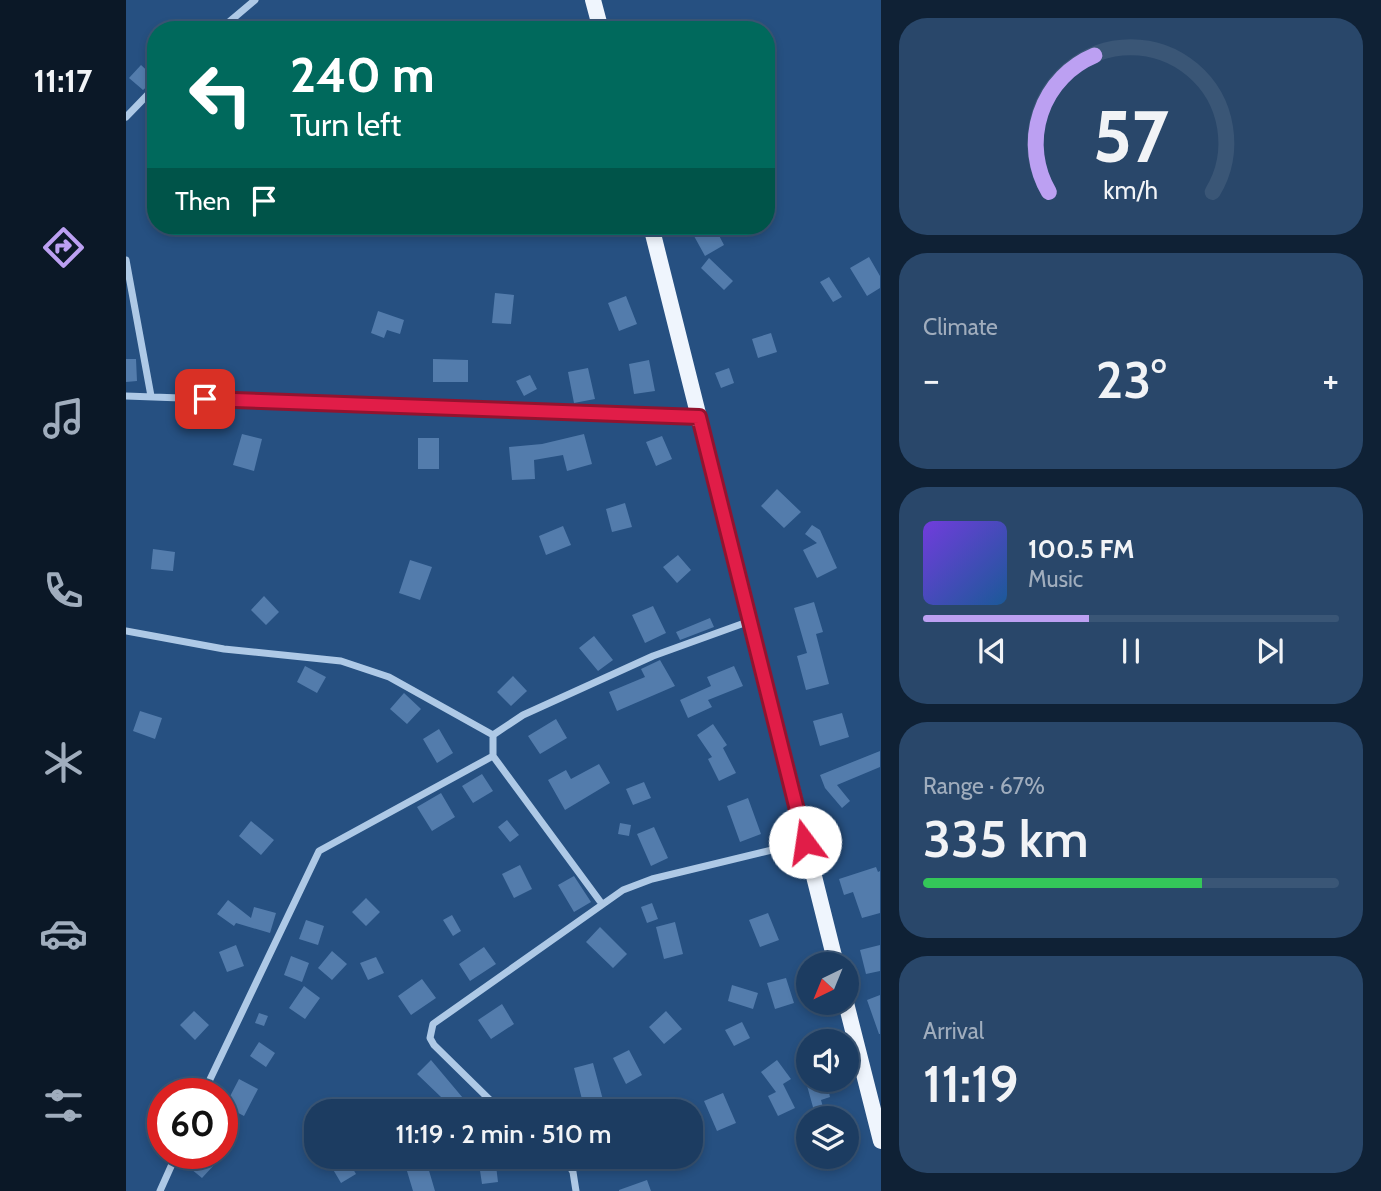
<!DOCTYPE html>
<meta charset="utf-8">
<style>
:root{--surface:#1c3c61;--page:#29476a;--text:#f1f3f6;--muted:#a0adbd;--line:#3a5676;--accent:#bca0f2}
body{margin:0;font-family:Cabin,sans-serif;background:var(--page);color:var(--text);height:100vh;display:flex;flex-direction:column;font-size:26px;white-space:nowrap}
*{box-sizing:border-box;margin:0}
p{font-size:23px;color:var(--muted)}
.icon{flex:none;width:38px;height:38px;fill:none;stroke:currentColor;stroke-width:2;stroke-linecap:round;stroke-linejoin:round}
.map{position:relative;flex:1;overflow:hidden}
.details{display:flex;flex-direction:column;gap:18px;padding:18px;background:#0f2135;width:500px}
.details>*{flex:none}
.top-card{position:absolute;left:21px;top:21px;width:628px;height:214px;border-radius:28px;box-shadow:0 4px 10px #0003,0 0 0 2px var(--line);background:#00695c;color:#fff;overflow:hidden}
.needle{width:46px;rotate:223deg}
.tools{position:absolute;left:670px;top:952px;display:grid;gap:14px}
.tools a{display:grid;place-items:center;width:63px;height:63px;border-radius:50%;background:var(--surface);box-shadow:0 4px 10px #0003,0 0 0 2px var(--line);font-size:35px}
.speed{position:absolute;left:21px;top:1078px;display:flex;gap:14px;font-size:35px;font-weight:700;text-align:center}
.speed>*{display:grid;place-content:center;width:91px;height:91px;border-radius:50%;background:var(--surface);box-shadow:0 4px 10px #0003,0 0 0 2px var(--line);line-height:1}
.speed .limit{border:10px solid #d22;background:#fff;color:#111}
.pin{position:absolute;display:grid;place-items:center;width:60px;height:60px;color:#fff;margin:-30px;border-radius:14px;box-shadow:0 4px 10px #0006}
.me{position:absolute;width:77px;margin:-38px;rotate:346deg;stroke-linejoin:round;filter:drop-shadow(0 0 5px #0008)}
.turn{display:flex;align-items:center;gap:24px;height:147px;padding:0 28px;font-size:32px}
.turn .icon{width:91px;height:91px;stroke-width:2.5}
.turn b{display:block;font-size:49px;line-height:60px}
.then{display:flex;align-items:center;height:66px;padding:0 28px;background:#0003;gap:14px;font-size:26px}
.big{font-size:52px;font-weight:600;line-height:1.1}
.details .card{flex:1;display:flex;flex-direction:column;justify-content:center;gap:10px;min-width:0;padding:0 24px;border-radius:28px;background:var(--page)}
.details .dial{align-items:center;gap:0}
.dial svg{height:182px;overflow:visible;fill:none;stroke:var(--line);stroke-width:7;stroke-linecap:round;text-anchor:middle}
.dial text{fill:var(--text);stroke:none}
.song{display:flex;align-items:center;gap:21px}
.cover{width:84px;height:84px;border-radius:10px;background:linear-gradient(135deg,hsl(260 70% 55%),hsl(210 70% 35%))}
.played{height:7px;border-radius:4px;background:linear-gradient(90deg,var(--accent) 40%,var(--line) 40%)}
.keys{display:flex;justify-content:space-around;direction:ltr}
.heat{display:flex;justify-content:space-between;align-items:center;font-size:38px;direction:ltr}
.charge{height:10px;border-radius:5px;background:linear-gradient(90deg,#34c759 67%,var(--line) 0)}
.trip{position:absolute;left:178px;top:1099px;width:399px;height:70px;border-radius:28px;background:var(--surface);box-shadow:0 4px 10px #0003,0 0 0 2px var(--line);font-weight:600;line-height:70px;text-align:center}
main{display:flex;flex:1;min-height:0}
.dock{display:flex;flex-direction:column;width:126px;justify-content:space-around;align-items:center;background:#0b1827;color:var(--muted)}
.dock .icon{width:49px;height:49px}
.dock .current{color:var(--accent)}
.dock b{font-size:32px;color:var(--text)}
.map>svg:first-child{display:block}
.building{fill:#537cac}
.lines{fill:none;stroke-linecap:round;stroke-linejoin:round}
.minor{stroke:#aec9e6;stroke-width:7}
.primary{stroke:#eff5fd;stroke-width:16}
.route-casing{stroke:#92132f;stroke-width:18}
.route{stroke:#e11d48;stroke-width:12}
</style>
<main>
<nav class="dock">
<b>11:17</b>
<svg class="icon current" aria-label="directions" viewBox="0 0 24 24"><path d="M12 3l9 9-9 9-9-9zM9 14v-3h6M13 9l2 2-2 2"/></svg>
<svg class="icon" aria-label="music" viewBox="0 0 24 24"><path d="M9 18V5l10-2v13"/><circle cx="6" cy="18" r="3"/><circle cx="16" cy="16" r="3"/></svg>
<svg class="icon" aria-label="phone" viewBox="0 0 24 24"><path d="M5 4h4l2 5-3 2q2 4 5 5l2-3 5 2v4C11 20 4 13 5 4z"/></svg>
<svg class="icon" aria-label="climate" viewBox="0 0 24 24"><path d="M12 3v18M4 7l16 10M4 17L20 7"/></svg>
<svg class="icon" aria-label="car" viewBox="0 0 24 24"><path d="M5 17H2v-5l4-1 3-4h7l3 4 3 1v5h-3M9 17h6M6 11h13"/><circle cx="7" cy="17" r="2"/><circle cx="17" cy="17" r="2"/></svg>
<svg class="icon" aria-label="filters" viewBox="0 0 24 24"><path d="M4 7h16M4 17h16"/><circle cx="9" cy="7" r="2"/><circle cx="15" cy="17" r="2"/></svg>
</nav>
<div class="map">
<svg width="755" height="1191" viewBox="0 0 755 1191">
<rect width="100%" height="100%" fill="#265081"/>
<path class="building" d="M15,65L30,79L17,90L3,78Z
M588,226L598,245L579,256L568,236Z
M743,257L754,276V288L741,296L724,268Z
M583,258L607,281L598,290L575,268Z
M703,277L716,297L707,302L694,282Z
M369,293L388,295L385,324L366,323Z
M500,296L511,324L493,331L482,303Z
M252,311L278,320L274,334L261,330L258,338L245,333Z
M645,333L651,352L632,358L626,339Z
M0,359H10L11,381L0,382Z
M307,359L342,360V382H307Z
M523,360L529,391L508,394L503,364Z
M462,368L469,399L448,403L442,372Z
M603,368L608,383L595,388L589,373Z
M404,375L411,389L398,396L390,381Z
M116,434L136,439L128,471L107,465Z
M458,434L466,464L441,471L437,455L408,460L409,479L386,480L383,447L416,444Z
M536,436L546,459L530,466L520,442Z
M292,438H313V469H292Z
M651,489L675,512L658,528L635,506Z
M499,503L506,527L486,532L480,509Z
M686,525L694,530L711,568L691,578L677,550L691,543L679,534Z
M437,526L445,545L420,555L413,536Z
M27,549L49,552L47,571L25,569Z
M552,555L565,570L551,583L537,567Z
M284,560L306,567L294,600L273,593Z
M138,596L153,612L140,625L125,610Z
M688,602L697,632L690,634L703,684L680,690L671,656L681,653L668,608Z
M527,606L540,633L519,643L506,615Z
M584,618L588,627L554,640L550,632Z
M468,636L487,660L472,671L453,648Z
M534,660L549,686L491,711L483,692L519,677L515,669Z
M179,666L200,677L191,693L171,682Z
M608,666L617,686L582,700L586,707L562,718L554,700L585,686L581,677Z
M387,676L401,691L385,706L371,692Z
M278,693L295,709L281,724L264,709Z
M14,711L36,718L29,739L7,731Z
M716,713L723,737L694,746L687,721Z
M430,719L441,738L414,754L402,736Z
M587,724L601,745L597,748L610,773L593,781L582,759L586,757L571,735Z
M313,729L327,753L311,763L297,739Z
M754,751V767L711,785L724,801L716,808L699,788L694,775Z
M473,764L484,783L439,810L422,780L440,770L445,779Z
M356,774L367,791L347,803L336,786Z
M518,782L525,798L507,805L500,789Z
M315,793L329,817L306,831L291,807Z
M622,798L635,834L614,842L601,806Z
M381,820L393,835L384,842L372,827Z
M125,821L148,840L135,855L113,836Z
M494,823L505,825L503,836L492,834Z
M528,827L542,858L525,866L511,834Z
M394,865L406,889L388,898L376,874Z
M750,867L752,872L754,871V913L736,918L727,892L718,895L713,879Z
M448,876L465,902L448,912L432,885Z
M240,898L254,912L240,926L226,912Z
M102,900L125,918L128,907L150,913L144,933L110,923L108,926L91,914Z
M526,903L532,919L521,923L515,907Z
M642,913L653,940L634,947L623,920Z
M326,915L335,931L327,936L317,920Z
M180,920L198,926L192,945L173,939Z
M549,922L557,954L538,959L530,927Z
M474,927L501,954L487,968L460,942Z
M110,945L118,966L101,972L93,952Z
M754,945V971L740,974L734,950Z
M358,947L370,964L344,981L333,964Z
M206,951L221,964L206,980L192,968Z
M165,956L183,963L176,982L158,975Z
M250,957L258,973L242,980L234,963Z
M660,978L668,1003L649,1009L641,983Z
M296,979L310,998L285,1015L272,996Z
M606,985L632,993L627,1009L602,1001Z
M178,986L194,998L179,1019L163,1008Z
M754,995V1034H753L741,1000Z
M376,1004L388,1024L365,1039L352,1020Z
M68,1011L83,1025L69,1040L54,1025Z
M540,1011L556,1029L538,1044L523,1027Z
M133,1013L142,1016L138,1026L129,1023Z
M616,1022L624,1038L608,1046L599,1030Z
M133,1042L149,1053L140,1067L124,1056Z
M503,1050L516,1075L500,1084L487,1058Z
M305,1060L342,1104L331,1111H323L315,1097L291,1074Z
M651,1060L665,1079L657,1084L669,1108L652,1116L642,1096L650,1092L635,1072Z
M467,1063L480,1111H459L448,1068Z
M113,1079L132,1089L118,1116L99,1106Z
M690,1080H700L704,1097L695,1100L700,1118H690L680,1082Z
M597,1093L610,1123L591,1131L578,1101Z
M37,1112V1137L25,1128Z
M68,1153H74L88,1165L76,1178L59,1164Z
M220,1157L230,1174L215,1183L205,1166Z
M299,1157L309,1191H287L278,1161Z
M352,1157H369L372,1182L356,1184Z
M521,1180L525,1191H493V1190Z"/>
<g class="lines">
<path class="minor" d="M89,30L103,22L129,0
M0,117L30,86
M0,260L25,396
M0,396L572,417
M0,631L98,649L215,661L263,677L367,735
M476,904L367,756V735L397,715L527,656L624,621
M77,1094L193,851L367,756
M381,1111L365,1101L308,1045L304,1038L307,1024L497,890L526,879L679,842
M438,1157L447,1172L450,1191
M34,1191L51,1153"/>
<path class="primary" d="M467,0L475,30
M525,226L710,964
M720,1003L755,1141"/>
</g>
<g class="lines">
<g class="route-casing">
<path id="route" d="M79,399L573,417L679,842"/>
</g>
<use href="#route" class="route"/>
</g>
</svg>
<div class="tools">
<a><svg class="needle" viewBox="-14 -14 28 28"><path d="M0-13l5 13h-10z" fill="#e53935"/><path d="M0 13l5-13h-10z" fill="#a0adbd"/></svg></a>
<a><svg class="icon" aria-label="sound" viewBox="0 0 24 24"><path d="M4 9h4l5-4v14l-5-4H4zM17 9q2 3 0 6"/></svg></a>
<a><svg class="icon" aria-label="layers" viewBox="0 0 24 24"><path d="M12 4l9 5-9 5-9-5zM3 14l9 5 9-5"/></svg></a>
</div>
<div class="speed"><div class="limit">60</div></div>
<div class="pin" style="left:79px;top:399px;background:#d93025"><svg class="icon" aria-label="arrive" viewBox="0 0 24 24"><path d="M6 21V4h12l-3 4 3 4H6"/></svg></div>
<svg class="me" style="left:679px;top:842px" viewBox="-20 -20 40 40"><circle r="19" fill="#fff"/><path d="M0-13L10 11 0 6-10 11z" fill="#e11d48"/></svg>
<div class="trip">11:19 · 2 min · 510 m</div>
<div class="top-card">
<div class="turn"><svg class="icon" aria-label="left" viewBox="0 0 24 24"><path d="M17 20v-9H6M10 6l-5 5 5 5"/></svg><div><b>240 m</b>Turn left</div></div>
<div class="then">Then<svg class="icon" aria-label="arrive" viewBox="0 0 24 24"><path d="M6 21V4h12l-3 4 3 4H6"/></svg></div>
</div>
</div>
<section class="details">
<div class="card dial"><svg viewBox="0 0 100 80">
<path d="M14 69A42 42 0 1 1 86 69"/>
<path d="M14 69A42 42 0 0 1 34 9" stroke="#bca0f2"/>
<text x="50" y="56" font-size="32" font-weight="700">57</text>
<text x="50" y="72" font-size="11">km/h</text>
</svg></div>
<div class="card"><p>Climate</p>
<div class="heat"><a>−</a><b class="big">23°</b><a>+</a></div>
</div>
<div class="card">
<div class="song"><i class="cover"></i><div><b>100.5 FM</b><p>Music</p></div></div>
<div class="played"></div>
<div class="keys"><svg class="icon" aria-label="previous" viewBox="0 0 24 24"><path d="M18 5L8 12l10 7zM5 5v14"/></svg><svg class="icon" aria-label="pause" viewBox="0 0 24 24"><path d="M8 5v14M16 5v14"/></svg><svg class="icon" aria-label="next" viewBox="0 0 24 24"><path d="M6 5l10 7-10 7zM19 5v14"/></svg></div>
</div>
<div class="card"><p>Range · 67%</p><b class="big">335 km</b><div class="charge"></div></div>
<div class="card"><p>Arrival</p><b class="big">11:19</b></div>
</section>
</main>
